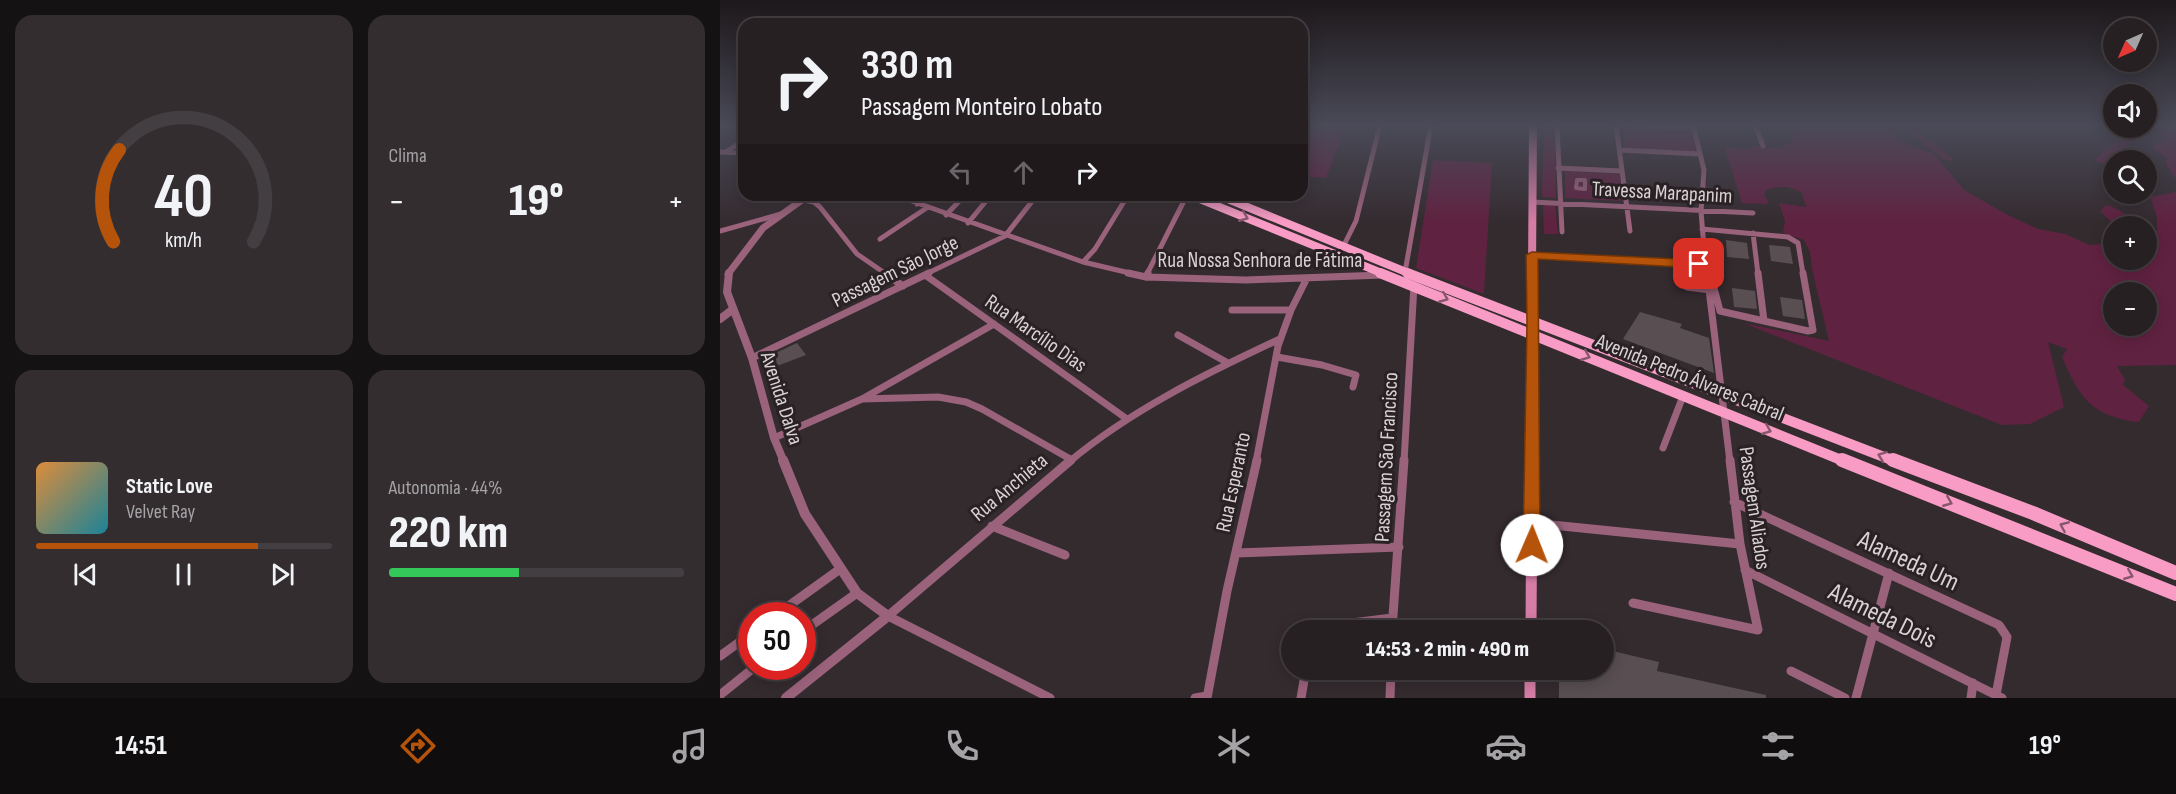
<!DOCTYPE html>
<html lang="pt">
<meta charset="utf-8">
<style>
:root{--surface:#272023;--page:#332d30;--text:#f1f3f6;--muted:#a4a3a6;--line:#433e41;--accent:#b45309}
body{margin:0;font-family:"Sofia Sans Condensed",sans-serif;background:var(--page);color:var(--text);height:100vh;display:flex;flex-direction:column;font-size:22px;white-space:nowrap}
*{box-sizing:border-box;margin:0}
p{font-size:20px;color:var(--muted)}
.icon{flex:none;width:33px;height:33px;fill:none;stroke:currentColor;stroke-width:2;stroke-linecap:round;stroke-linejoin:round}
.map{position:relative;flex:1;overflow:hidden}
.drawer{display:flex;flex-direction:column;gap:15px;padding:15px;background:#151213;width:720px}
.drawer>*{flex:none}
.guide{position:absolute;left:18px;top:18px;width:570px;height:183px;border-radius:18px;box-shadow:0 3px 15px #0003,0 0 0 2px var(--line);background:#272023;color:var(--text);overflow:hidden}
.needle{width:39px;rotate:225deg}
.controls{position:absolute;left:1383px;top:18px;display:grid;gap:12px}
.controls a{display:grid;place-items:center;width:54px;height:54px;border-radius:50%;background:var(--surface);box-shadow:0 3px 15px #0003,0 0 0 2px var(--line);font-size:30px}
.speed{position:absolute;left:18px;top:602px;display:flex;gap:12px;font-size:30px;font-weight:700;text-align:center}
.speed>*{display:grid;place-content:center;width:78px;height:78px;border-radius:50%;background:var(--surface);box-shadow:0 3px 15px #0003,0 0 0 2px var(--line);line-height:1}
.speed .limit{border:9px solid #d22;background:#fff;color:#111}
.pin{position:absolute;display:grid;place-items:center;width:51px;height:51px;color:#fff;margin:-26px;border-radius:12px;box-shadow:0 3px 9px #0006}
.me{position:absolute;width:66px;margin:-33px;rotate:1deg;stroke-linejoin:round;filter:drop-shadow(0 0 4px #0008)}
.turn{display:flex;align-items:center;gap:21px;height:126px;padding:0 24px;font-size:27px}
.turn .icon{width:78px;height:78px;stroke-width:2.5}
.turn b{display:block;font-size:42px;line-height:51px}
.lanes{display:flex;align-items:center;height:57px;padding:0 24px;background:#0003;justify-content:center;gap:30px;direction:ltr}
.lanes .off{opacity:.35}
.big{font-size:45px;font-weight:800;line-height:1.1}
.drawer .widget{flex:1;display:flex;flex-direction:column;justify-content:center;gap:9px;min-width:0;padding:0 21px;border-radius:18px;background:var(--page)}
.drawer .dial{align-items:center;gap:0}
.dial svg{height:156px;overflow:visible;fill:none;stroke:var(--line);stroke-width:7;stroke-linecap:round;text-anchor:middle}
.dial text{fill:var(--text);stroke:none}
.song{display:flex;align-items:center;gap:18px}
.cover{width:72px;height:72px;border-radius:9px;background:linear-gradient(135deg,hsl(30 70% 55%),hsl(190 70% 35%))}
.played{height:6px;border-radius:3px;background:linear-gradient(90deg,var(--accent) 75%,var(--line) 75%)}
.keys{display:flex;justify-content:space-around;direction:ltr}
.heat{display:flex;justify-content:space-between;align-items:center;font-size:33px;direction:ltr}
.charge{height:9px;border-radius:4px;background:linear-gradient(90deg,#34c759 44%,var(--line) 0)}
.drawer .tiles{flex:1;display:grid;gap:15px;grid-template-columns:repeat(2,1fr)}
.trip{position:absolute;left:561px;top:620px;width:333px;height:60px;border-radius:30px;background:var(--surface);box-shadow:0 3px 15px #0003,0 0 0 2px var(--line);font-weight:800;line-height:60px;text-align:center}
.dock{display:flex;height:96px;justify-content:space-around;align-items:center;background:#100d0e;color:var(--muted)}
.dock .icon{width:42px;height:42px}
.dock .active{color:var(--accent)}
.dock b{font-size:27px;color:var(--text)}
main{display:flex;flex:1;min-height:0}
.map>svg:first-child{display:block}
.green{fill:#602241;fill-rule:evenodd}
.building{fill:#594f53}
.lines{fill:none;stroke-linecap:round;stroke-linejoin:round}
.pedestrian{stroke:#9a627b;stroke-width:4}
.minor-far2{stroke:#9a627b;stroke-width:5}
.minor-far1{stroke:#9a627b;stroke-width:7}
.minor{stroke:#9a627b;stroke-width:9}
.tertiary-far2{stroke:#9a627b;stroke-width:7}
.tertiary-far1{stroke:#9a627b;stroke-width:8}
.tertiary{stroke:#9a627b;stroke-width:10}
.secondary-far2{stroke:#d67da6;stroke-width:8}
.secondary-far1{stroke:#d67da6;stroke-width:9}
.secondary{stroke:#d67da6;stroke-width:11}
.primary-far2{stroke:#f89cc5;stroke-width:8}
.primary-far1{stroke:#f89cc5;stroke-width:10}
.primary{stroke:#f89cc5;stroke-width:14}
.oneway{stroke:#87586d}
.route{fill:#b45309;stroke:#753606;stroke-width:1.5}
.labels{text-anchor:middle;stroke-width:6;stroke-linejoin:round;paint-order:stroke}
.street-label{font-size:21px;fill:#d8d2d4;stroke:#2a2125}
.near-street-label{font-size:26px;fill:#d8d2d4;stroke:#2a2125}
</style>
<main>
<section class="drawer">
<div class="tiles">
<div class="widget dial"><svg viewBox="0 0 100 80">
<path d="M14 69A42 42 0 1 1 86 69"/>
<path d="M14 69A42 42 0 0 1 17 22" stroke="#b45309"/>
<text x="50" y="56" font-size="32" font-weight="700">40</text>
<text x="50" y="72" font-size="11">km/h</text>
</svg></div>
<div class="widget"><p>Clima</p>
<div class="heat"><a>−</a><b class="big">19°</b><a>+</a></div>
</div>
<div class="widget">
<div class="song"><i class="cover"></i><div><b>Static Love</b><p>Velvet Ray</p></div></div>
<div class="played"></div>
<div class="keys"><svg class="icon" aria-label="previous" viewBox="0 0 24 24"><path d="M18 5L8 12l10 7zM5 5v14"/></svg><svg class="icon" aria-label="pause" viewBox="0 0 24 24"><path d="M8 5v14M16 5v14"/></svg><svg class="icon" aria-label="next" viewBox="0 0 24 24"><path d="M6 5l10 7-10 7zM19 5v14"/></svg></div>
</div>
<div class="widget"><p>Autonomia · 44%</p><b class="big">220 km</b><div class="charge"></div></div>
</div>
</section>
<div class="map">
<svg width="1456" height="698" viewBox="0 0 1456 698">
<rect width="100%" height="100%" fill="#342b2f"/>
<path class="green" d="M582,125H626L606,178L582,176Z
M824,125H834L836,198L822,197Z
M1076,125H1167L1181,142L1214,154L1244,190L1288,215L1318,229L1345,234L1369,245L1393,243L1394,260H1426V227L1437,231V217L1430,197L1456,192V365L1397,366L1405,380L1403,385L1429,406L1419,422C1372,417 1359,397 1342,357L1347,349L1328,342L1344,407L1310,424L1282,425L1023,323L1109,341L1092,269L1090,252L1084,240L1063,233L1065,221L1059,203L1086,207L1082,193C1068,185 1061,186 1046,190L1044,195L1048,201L1047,204L1022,203L1005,148L1030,149L1033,146L1062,149L1074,138L1073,129ZM1394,292H1426V326H1394Z
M1179,125H1191L1233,159V161L1223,159Z
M1431,125H1456V179L1445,163L1448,158L1433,149V144L1445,141Z
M903,127L971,128L976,152L906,149Z
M1413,128H1429L1385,164L1374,160Z
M713,160L772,163L764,294L696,268Z
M845,171L900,174L901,201L845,198Z
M823,203L835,204L838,234H824Z
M1386,205C1405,210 1410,220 1426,226H1396L1380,211Z"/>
<path class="building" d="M1006,240L1027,243L1029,259L1007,257Z
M1049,245L1070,247L1073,264L1051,261Z
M1012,288L1035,291L1037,309L1014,307Z
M1060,297L1082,300L1085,319L1063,316Z
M920,312L962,324L960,328L989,338L994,373L903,339Z
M77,343L86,355L49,369L45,358Z
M884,649L939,662L937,671L1046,695V698H839V669H884Z"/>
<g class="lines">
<path class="pedestrian" d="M857,180H865V189L856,188Z"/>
<path class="minor-far2" d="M837,125L842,232
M896,125L910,231
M917,125L973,127
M973,125L984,170L981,211L984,248L991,274
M1035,125L1043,146
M899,150L980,154
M0,152L24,153
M6,152L24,140
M838,168L902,171
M175,195L363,262L414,274
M83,200L94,202L100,207L137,254L166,274
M812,202L1033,213
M197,204L206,195
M226,215L245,195
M248,223L271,195
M982,229L1068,237L1078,243L1083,274
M0,231L61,214
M1033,233L1038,274
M160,239L208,207
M623,247L636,221L660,125
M812,255L979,264L986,268L987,274
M363,262L375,249L408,195
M685,272L711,125
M206,274L285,236L317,195
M427,274L467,195"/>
<path class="minor-far1" d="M164,273L183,286
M408,273L426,277L526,280L663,275
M987,273L1010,462
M990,273L1000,311L1044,321L1038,273
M205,275L407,419
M426,277L428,273
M967,287L990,290
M512,310H571
M1044,321L1088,331L1093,330L1083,273
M458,335L508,363
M557,357L602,365L636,375L633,387
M32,358L209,273
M142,399L274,324
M54,438L142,399L218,397L246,402L262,409L352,460
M943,448L963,396
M349,462C411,410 487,373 560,339
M536,462L558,346L571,310L587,278
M684,462L694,285"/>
<path class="minor" d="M1014,502L1279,625L1287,637L1276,695
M812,523L1020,544
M272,526L345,555
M516,553L679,547
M1025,570L1282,698
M913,603L1038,630L1020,544L1010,460
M56,615L120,569
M592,630V628L672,618
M672,630L684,460
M82,632L137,593
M0,656L32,633
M1071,671L1125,698
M0,695L36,666
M330,698L168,616L351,460
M475,698L487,696
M487,698L507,591L537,460
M581,698L586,669
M670,698L671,669
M1136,698L1169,573
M1251,698L1253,683"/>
<path class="tertiary-far2" d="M8,274L43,228L89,195"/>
<path class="tertiary-far1" d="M9,273L7,292L32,358L54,438L64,462
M0,319L12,310"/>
<path class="tertiary" d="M63,460L85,514L137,593L168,616L66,698"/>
<path class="secondary-far2" d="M812,274L813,125"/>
<path class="secondary-far1" d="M812,462V273"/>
<path class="secondary" d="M811,630L812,460
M810,669V698"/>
<path class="primary-far2" d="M470,195L664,274
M498,195L691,274"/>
<path class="primary-far1" d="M660,273L1126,462
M687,273L1177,462"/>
<path class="primary" d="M1122,460L1456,594
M1173,460L1313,513L1456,573"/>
</g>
<defs><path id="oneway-chevron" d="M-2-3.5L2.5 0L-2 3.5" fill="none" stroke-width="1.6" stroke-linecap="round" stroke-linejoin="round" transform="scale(1.5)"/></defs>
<g class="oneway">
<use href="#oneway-chevron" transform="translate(524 217) rotate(22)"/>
<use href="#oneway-chevron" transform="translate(724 298) rotate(22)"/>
<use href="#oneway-chevron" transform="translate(866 356) rotate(22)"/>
<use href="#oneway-chevron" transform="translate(1047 430) rotate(22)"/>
<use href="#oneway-chevron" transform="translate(1162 456) rotate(-159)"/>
<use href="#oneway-chevron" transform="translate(1228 502) rotate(22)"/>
<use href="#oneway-chevron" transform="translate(1344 526) rotate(-157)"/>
<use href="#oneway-chevron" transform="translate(1409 575) rotate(22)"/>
</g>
<linearGradient id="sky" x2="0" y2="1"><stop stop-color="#1d181a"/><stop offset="0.56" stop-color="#4a4a58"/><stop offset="1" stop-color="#4a4a58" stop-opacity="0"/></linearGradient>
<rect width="1456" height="223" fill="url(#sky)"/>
<path class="route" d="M812,252L979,260L985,264L979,268L818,259L820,545L818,550L812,552L805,550L803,545L807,322L806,255Z"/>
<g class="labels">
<g class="street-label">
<text transform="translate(942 192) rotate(3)" y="7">Travessa Marapanim</text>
<text x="540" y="267">Rua Nossa Senhora de Fátima</text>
<text transform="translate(175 271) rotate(-26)" y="7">Passagem São Jorge</text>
<text transform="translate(316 333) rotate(35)" y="7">Rua Marcílio Dias</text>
<text transform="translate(970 377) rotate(22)" y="7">Avenida Pedro Álvares Cabral</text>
<text transform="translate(62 398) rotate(72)" y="7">Avenida Dalva</text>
<text transform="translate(666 457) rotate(-87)" y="7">Passagem São Francisco</text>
<text transform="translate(513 482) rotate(-78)" y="7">Rua Esperanto</text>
<text transform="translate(289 487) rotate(-40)" y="7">Rua Anchieta</text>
<text transform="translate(1035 508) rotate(82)" y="7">Passagem Aliados</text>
</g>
<g class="near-street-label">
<text transform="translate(1189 560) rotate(25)" y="9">Alameda Um</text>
<text transform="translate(1163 615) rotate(26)" y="9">Alameda Dois</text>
</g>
</g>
</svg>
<div class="controls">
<a><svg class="needle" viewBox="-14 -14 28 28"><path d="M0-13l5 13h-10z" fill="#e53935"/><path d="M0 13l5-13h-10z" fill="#a4a3a6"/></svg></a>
<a><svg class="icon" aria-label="sound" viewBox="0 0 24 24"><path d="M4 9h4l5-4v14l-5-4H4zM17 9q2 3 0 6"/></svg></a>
<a><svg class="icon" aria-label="search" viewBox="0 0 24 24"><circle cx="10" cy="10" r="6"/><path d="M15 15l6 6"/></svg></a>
<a>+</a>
<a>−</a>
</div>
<div class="speed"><div class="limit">50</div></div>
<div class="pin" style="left:979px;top:264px;background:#d93025"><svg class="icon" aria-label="arrive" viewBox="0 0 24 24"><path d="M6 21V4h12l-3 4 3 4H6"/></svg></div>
<svg class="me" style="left:812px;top:545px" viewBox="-20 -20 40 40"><circle r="19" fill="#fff"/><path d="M0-13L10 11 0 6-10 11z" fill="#b45309"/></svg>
<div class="trip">14:53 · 2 min · 490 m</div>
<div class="guide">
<div class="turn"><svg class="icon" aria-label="right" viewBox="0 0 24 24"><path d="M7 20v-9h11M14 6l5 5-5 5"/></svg><div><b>330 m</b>Passagem Monteiro Lobato</div></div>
<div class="lanes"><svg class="icon off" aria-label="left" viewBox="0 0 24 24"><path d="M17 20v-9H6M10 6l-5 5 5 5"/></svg><svg class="icon off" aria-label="ahead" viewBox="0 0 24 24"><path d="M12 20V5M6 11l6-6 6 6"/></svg><svg class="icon" aria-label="right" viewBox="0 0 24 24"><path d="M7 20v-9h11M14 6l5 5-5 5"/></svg></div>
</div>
</div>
</main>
<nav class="dock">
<b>14:51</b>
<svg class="icon active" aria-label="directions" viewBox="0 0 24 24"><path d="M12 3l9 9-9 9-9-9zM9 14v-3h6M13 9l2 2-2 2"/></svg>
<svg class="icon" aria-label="music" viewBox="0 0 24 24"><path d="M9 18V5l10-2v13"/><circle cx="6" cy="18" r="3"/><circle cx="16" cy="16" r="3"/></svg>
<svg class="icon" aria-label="phone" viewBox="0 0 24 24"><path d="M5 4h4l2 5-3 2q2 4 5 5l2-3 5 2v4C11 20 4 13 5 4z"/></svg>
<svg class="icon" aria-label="climate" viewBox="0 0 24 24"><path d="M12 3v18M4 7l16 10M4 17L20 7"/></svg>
<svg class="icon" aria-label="car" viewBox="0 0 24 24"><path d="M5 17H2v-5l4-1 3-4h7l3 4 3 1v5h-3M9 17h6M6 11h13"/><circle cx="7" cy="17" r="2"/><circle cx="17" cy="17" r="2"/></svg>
<svg class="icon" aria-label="filters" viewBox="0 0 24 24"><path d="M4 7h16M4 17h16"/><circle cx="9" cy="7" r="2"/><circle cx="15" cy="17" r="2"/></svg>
<b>19°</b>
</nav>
